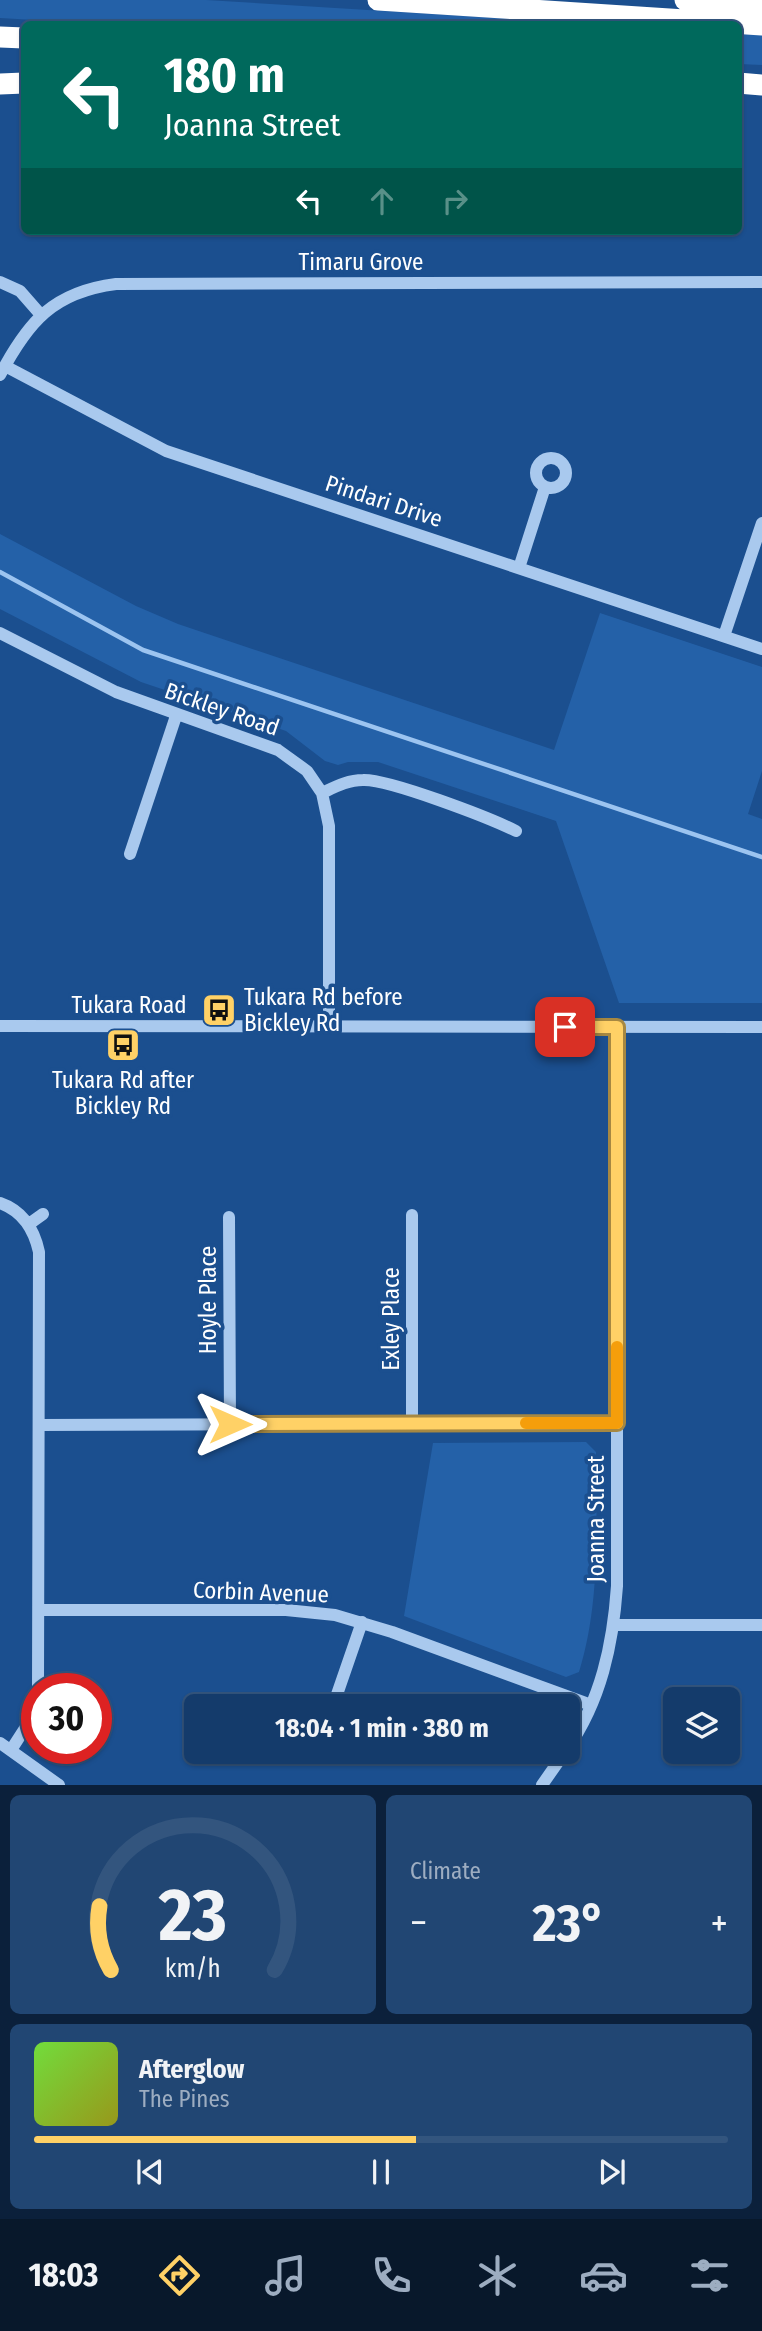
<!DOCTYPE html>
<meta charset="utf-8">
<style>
:root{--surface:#143b6b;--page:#214673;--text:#f1f3f6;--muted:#9dadc1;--line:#33557e;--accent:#ffd166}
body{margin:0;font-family:"Fira Sans Condensed",sans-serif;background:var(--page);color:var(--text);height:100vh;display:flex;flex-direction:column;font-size:26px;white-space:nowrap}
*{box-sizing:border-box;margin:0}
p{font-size:23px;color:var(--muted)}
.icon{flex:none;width:38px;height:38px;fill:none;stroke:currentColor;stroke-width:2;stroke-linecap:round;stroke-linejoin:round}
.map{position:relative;height:1785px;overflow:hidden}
.details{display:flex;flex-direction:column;gap:10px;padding:10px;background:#0b203b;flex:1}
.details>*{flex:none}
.hud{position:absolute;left:21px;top:21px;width:721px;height:214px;border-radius:10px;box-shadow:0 2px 5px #0004,0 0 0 2px var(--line);background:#00695c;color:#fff;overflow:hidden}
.tools{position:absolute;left:663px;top:1687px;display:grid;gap:14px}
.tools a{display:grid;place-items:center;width:77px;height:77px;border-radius:10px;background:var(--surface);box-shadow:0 2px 5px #0004,0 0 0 2px var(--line);font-size:35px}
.speed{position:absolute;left:21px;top:1673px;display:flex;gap:14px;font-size:35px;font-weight:700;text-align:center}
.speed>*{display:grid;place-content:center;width:91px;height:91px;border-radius:50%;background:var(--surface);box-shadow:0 2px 5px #0004,0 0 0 2px var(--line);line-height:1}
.speed .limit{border:10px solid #d22;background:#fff;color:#111}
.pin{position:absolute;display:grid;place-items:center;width:60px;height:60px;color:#fff;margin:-30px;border-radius:14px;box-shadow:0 4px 10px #0006}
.me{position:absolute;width:77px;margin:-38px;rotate:90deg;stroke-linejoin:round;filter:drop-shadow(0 0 5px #0008)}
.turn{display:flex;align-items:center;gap:24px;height:147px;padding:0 28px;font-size:32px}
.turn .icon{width:91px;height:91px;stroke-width:2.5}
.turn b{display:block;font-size:49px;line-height:60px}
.lanes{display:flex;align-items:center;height:66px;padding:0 28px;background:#0003;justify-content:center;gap:35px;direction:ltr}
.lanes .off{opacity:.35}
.big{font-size:52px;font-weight:700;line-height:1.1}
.details .tile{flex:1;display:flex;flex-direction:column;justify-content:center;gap:10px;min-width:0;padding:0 24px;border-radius:10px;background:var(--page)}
.details .dial{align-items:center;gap:0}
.dial svg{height:182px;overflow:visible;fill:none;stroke:var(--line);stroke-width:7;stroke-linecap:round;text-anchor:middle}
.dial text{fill:var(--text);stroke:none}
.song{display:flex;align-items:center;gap:21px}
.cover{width:84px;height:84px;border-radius:10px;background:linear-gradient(135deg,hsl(100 70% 55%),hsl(60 70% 35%))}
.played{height:7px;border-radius:4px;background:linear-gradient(90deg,var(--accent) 55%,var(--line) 55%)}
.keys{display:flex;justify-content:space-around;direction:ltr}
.heat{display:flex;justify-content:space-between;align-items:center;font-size:38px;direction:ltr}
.details .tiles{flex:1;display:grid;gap:10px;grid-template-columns:1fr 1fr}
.tile:last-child{grid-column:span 2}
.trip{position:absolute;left:184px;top:1694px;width:396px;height:70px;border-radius:10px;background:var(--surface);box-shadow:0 2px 5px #0004,0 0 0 2px var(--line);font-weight:700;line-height:70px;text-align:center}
.menu{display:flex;height:112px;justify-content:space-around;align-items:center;background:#08182b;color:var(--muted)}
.menu .icon{width:49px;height:49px}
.menu .selected{color:var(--accent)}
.menu b{font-size:32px;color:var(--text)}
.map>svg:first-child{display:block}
.green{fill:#2461a8}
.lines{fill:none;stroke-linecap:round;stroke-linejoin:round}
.stream{stroke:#9cc4f0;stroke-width:4.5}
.minor{stroke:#a9c9ee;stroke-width:12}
.highway{stroke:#fff;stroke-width:21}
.route-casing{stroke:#a68842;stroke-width:18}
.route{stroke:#ffd166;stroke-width:12}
.slow{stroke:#f59e0b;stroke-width:12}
.labels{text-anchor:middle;stroke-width:7;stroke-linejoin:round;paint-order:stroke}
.street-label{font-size:23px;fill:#fff;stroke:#1b4f8f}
.poi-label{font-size:23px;fill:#fff;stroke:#1b4f8f;text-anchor:start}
</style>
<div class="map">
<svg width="762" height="1785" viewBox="0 0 762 1785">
<rect width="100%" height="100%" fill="#1b4f8f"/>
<path class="green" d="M0,0H206L594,24H103L0,18Z
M738,34L762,35V65L739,64Z
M0,534L136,606L178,624L554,750L600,613L762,667V771L748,814L762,819V1003H619L556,821L378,762H348L338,765L325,761L286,731L141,682L0,609Z
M586,1442L596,1452C596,1526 601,1601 579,1672L566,1677L404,1616L433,1443Z"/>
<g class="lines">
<path class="stream" d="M0,572L143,650L762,857"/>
<path class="minor" d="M0,282L20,291L41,315
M5,366L166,451L762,649
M0,375C28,322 53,292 116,284L762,282
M536 473a15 15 0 1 1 30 0a15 15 0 1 1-30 0Z
M519,568L545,487
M0,633L116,692L278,750L307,771L322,793L329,826V1026
M724,636L762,523
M322,793C335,787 348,780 363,780C389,779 490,818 516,831
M130,854L176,716
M0,1026L762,1027
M0,1203C23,1211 34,1229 39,1252L38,1689
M412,1215V1424
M229,1217L230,1424
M29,1224L43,1214
M39,1425L617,1423
M39,1610H286L335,1615L392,1632L591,1705
M614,1625H762
M333,1706L362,1622
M0,1743L59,1785
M567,1749C601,1701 613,1644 617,1586V1027
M11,1750L31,1719L37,1701
M542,1785L565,1752"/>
<path class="highway" d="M378,0L762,25
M685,0L762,7
M0,37L24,38
M738,83L762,85
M0,84L24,83"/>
</g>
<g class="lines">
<g class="route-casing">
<path id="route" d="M230,1424L617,1423V1027H565"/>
</g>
<use href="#route" class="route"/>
<path class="slow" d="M526,1423H617V1347"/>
</g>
<defs>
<g id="bus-square" transform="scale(1.75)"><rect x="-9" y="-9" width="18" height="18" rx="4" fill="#ffd166" stroke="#1b4f8f"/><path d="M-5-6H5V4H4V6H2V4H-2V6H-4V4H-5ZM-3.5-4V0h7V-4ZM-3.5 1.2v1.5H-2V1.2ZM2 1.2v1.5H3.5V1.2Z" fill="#111"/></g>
</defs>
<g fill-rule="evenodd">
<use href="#bus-square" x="219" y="1010"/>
<use href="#bus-square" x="123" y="1045"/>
</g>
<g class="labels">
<g class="street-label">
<text x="361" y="270">Timaru Grove</text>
<text transform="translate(384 501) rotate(18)" y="8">Pindari Drive</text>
<text transform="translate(222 709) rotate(19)" y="8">Bickley Road</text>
<text x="129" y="1013">Tukara Road</text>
<text transform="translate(208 1300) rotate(-90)" y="8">Hoyle Place</text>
<text transform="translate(391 1319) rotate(-90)" y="8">Exley Place</text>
<text transform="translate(596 1519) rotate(-90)" y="8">Joanna Street</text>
<text transform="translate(261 1592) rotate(2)" y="8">Corbin Avenue</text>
</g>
<g class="poi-label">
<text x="244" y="1005">Tukara Rd before<tspan x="244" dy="26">Bickley Rd</tspan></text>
<text x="123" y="1088" text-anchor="middle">Tukara Rd after<tspan x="123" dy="26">Bickley Rd</tspan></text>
</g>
</g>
</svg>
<div class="tools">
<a><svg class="icon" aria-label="layers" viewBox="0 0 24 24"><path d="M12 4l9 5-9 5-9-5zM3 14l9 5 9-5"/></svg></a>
</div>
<div class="speed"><div class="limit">30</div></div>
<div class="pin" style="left:565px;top:1027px;background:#d93025"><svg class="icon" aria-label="arrive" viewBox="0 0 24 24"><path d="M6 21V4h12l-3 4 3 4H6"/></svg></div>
<svg class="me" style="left:230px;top:1424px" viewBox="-20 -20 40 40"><path d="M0-17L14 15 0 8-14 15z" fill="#ffd166" stroke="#fff" stroke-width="4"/></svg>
<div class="trip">18:04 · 1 min · 380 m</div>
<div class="hud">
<div class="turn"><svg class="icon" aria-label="left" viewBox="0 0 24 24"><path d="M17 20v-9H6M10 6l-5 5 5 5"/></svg><div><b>180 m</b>Joanna Street</div></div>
<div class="lanes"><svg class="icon" aria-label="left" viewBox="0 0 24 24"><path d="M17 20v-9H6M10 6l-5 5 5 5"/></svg><svg class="icon off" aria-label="ahead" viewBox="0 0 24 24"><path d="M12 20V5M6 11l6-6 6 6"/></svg><svg class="icon off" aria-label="right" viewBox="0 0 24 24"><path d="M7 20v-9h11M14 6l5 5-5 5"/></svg></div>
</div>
</div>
<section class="details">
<div class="tiles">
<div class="tile dial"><svg viewBox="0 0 100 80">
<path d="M14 69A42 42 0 1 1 86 69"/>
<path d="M14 69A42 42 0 0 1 9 41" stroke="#ffd166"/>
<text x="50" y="56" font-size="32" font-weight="700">23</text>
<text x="50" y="72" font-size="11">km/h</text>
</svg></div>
<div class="tile"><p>Climate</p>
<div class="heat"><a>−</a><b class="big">23°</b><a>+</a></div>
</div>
<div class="tile">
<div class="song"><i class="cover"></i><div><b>Afterglow</b><p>The Pines</p></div></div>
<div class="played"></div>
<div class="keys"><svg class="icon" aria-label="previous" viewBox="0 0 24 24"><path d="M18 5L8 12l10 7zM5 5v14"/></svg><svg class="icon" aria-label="pause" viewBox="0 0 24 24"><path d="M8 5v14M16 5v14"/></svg><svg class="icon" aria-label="next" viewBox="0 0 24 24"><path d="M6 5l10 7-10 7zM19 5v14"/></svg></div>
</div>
</div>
</section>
<nav class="menu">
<b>18:03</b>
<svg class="icon selected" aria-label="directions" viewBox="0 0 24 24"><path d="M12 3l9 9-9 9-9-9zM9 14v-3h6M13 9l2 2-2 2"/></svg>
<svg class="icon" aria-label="music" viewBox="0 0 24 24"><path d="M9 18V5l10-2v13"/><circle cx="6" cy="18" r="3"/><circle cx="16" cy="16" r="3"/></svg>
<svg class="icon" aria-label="phone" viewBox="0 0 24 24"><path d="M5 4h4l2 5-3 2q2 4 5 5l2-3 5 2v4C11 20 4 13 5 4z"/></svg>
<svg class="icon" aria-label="climate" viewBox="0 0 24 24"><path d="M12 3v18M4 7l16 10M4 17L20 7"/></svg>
<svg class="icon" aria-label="car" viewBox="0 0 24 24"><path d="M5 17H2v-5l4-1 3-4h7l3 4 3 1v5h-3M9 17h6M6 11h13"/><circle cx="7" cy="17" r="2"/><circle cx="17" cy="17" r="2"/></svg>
<svg class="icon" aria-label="filters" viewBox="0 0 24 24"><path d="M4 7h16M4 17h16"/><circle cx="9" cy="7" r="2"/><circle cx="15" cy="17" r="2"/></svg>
</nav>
